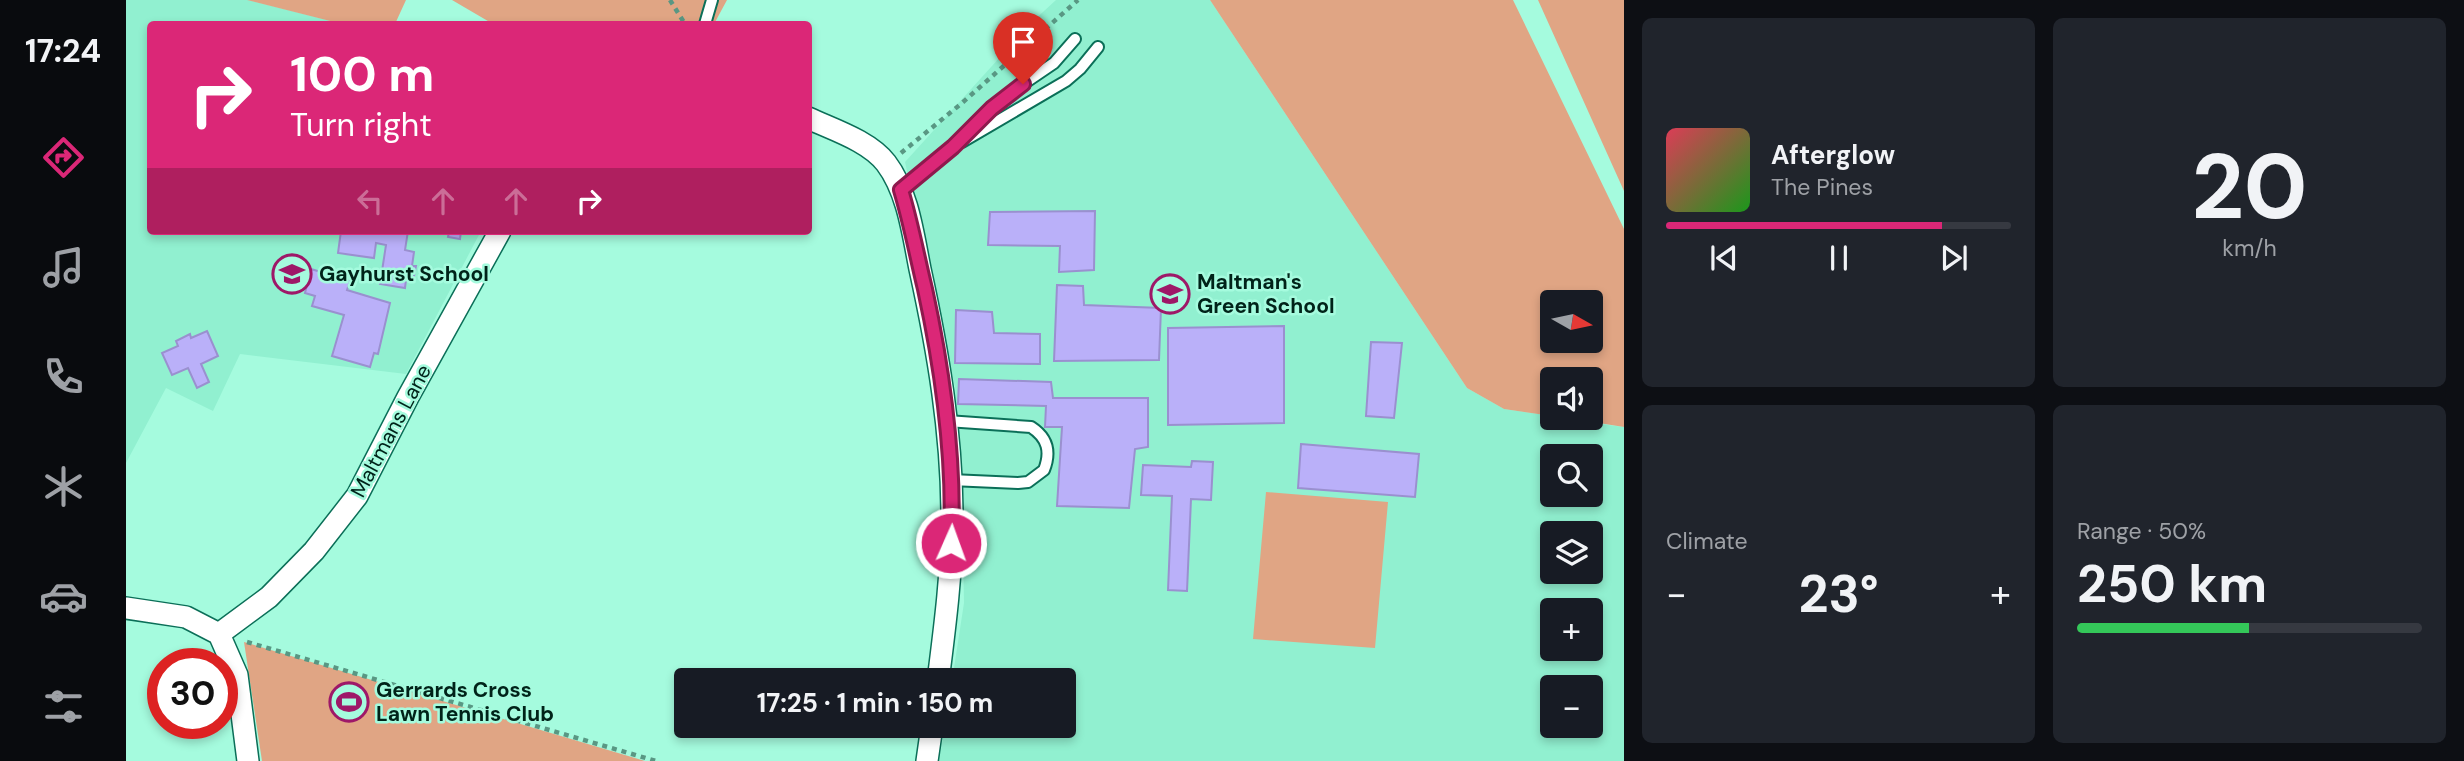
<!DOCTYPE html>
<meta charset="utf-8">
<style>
:root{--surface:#171b24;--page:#20242c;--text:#f1f3f6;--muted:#9ea1a6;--line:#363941;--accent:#db2777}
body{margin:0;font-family:"DM Sans",sans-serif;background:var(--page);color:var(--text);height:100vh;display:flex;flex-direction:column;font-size:26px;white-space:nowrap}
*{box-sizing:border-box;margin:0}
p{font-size:23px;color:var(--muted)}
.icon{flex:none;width:38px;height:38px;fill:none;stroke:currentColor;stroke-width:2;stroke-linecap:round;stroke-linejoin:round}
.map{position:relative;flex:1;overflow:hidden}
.sheet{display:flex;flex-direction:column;gap:18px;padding:18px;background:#0d0f14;width:840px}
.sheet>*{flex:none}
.guide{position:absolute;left:21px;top:21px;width:665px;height:214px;border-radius:7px;box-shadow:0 4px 10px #0003;background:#db2777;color:#fff;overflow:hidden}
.needle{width:46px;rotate:99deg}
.buttons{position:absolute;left:1414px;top:290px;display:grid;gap:14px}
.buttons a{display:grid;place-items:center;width:63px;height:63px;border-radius:7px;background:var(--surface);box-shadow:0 4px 10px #0003;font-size:35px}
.speed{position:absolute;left:21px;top:648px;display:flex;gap:14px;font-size:35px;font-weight:700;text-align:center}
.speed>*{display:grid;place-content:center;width:91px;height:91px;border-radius:50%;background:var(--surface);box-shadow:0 4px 10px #0003;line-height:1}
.speed .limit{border:10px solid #d22;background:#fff;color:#111}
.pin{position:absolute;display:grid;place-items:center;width:60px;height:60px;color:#fff;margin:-72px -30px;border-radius:50% 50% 50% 0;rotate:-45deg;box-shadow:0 0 7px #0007}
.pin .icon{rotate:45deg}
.me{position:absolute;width:77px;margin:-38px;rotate:2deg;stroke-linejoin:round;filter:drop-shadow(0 0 5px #0008)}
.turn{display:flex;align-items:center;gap:24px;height:147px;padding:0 28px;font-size:32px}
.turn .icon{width:91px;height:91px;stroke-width:2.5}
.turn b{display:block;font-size:49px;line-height:60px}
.lanes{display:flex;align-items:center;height:66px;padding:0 28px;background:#0003;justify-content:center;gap:35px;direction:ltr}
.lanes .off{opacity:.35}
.big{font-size:52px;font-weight:700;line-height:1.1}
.sheet .tile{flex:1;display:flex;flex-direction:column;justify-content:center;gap:10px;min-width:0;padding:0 24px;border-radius:10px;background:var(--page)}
.sheet .dial{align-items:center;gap:0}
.dial b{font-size:91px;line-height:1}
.song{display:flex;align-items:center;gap:21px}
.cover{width:84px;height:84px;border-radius:10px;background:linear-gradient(135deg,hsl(350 70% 55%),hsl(120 70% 35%))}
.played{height:7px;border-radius:4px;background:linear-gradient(90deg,var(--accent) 80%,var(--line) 80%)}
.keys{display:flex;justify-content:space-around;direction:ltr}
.heat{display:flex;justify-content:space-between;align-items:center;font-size:38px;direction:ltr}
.charge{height:10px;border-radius:5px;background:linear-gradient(90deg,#34c759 50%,var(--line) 0)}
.sheet .tiles{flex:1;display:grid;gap:18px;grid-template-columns:repeat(2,1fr)}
.trip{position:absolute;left:548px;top:668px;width:402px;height:70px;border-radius:7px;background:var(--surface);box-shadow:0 4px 10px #0003;font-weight:700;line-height:70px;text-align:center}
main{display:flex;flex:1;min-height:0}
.dock{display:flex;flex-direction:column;width:126px;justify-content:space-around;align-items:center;background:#090b0e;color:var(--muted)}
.dock .icon{width:49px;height:49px}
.dock .selected{color:var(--accent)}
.dock b{font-size:32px;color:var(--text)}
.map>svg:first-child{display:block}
.built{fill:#91f0d0;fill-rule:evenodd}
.green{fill:#e0a584;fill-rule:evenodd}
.building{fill:#bab0f9;stroke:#9a90cf;stroke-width:2}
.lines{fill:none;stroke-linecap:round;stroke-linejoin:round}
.lane-casing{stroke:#0b6f58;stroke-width:14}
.street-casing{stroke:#0b6f58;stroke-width:24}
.path{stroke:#599783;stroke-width:4.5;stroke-dasharray:5 5;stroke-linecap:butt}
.lane{stroke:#fff;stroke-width:10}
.street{stroke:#fff;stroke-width:21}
.route-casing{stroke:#8e194d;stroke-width:18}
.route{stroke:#db2777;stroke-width:12}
.labels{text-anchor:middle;stroke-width:5;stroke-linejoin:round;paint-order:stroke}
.poi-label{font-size:21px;font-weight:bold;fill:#002319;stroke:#a5fbde;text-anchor:start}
.street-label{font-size:21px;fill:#002319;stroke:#a5fbde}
</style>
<main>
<nav class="dock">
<b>17:24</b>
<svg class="icon selected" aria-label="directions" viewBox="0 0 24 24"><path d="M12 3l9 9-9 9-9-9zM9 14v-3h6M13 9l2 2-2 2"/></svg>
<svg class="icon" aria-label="music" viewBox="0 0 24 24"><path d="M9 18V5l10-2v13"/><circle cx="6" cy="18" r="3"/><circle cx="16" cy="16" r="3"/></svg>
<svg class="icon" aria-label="phone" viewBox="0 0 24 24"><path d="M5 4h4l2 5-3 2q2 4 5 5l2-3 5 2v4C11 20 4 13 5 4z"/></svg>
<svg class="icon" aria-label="climate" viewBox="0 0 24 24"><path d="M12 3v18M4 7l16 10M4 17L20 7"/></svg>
<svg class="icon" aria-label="car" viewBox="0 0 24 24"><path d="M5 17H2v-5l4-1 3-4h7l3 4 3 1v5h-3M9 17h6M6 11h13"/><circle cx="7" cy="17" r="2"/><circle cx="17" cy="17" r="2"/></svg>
<svg class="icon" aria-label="filters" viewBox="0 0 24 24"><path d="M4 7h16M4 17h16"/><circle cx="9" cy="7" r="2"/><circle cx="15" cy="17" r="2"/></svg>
</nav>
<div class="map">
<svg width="1498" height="761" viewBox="0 0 1498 761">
<rect width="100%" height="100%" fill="#a5fbde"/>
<path class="built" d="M0,0H122L217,24H24V231H355L280,374L114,354L87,411L40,388L0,463Z
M930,0H1084L1341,388L1378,409L1426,416V418L1498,427V761H813L819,726H938V681H826L838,603L836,498L829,387L779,162L905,23ZM1426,457H1465V495H1426ZM1426,534H1465V572H1426ZM1426,611H1465V649H1426ZM1426,688H1465V726H1426Z"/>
<path class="green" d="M121,0H280L269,24H216Z
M326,0H601L588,24H367Z
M1084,0H1387L1498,229V427L1441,418H1465V380H1426V416L1378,409L1341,388ZM1426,303H1465V341H1426Z
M1412,0H1498V191Z
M1140,492L1262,502L1249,648L1127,639Z
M118,642L519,761H136Z"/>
<path class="building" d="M969,211L968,270L933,272L934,246L862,245L864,212Z
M215,231H282L279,250L288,252L286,266H290L287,281L280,280L279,288L254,284L260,245L250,243L248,258L212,253Z
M315,231H335L334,239L322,237L323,232Z
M185,269L224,281L221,290L264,303L252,354L248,353L244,367L206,356L218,315L186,306L189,296L179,293Z
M931,285L957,286L958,305L1035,308L1033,360L928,361Z
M830,310L866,312L868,333L914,334V364L829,363Z
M1158,326V423L1042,425V328Z
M81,331L92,356L75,364L83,382L71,388L62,368L46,375L36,353L52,346L50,341L64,334L65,338Z
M1245,342L1276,343L1268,418L1240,416Z
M833,379L925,382L927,398H1022V447L1009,449L1003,508L931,506L936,427H919L920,406L832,404Z
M1175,444L1293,454L1289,497L1172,488Z
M1066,461L1087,462L1085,500L1065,499L1061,591L1042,590L1046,496L1015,495L1017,465L1065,467Z"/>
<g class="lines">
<g class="lane-casing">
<path id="lane" d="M579,24L586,0
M836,142L940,81L954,69L972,47
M775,190L827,147L851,121L881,95L928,63L949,39
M821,421L905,427C922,438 925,452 918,470L902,482L892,483L825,480"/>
</g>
<g class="street-casing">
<path id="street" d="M682,118C708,130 743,141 760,163C782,192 787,234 794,269C812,351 826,433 826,517C826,572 819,626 812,681
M0,608L60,617L93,634L111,675L122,761
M93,634L143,597L188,551L231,496L282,397L374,231
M801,761L806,726"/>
</g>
<path class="path" d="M544,0L559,24
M775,153L836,103L952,0
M121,642L530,761"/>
<use href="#lane" class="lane"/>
<use href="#street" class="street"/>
</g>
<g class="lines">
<g class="route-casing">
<path id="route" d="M825,543C829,458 817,372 799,289C791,256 785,223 775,190L827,147L866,108L897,84"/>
</g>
<use href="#route" class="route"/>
</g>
<defs>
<g id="school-ring" transform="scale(2.0125)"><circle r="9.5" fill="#a5fbde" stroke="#9e1868" stroke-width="1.5"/><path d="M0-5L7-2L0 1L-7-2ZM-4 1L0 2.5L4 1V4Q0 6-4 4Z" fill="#9e1868"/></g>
<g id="stadium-ring" transform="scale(2.0125)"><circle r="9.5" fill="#a5fbde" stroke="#9e1868" stroke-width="1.5"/><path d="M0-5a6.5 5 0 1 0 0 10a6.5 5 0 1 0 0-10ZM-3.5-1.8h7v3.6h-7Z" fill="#9e1868"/></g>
</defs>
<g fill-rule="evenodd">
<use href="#school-ring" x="166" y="274"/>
<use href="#school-ring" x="1044" y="294"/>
<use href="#stadium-ring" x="223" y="702"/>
</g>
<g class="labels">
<g class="poi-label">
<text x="193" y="281">Gayhurst School</text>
<text x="1071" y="289">Maltman's<tspan x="1071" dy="24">Green School</tspan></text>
<text x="250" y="697">Gerrards Cross<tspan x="250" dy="24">Lawn Tennis Club</tspan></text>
</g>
<g class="street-label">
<text transform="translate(265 431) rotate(-62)" y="7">Maltmans Lane</text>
</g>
</g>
</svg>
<div class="buttons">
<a><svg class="needle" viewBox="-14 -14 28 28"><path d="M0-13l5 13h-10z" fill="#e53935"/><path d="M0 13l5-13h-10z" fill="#9ea1a6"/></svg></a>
<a><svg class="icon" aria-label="sound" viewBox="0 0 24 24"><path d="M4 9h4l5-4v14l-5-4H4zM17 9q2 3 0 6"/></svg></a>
<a><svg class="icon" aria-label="search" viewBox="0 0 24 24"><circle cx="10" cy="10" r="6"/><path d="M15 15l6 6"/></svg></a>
<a><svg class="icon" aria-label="layers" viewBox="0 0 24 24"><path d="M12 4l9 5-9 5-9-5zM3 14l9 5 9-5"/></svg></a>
<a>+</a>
<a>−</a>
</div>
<div class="speed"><div class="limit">30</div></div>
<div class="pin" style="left:897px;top:84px;background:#d93025"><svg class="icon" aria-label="arrive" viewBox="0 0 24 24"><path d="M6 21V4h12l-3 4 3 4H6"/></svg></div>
<svg class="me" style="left:825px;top:543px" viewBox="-20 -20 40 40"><circle r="17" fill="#db2777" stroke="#fff" stroke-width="3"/><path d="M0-11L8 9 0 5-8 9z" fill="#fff"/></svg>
<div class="trip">17:25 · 1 min · 150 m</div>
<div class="guide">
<div class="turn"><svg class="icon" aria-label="right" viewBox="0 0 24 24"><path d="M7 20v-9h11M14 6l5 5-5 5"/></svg><div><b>100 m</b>Turn right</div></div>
<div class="lanes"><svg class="icon off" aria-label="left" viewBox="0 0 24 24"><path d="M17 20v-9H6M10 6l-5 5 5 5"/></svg><svg class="icon off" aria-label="ahead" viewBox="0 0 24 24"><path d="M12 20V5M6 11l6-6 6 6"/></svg><svg class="icon off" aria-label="ahead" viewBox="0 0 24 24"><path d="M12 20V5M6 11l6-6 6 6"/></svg><svg class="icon" aria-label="right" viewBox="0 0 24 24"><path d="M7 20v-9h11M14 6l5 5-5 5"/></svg></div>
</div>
</div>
<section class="sheet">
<div class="tiles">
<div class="tile">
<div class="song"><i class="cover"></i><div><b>Afterglow</b><p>The Pines</p></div></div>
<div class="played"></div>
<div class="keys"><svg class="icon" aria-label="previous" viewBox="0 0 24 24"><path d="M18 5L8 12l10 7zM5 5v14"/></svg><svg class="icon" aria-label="pause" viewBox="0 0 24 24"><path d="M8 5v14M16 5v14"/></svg><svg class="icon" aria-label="next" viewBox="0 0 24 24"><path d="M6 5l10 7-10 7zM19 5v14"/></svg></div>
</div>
<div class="tile dial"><b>20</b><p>km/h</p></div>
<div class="tile"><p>Climate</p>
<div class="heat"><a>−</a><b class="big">23°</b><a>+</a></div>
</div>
<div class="tile"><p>Range · 50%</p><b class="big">250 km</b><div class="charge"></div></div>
</div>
</section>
</main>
